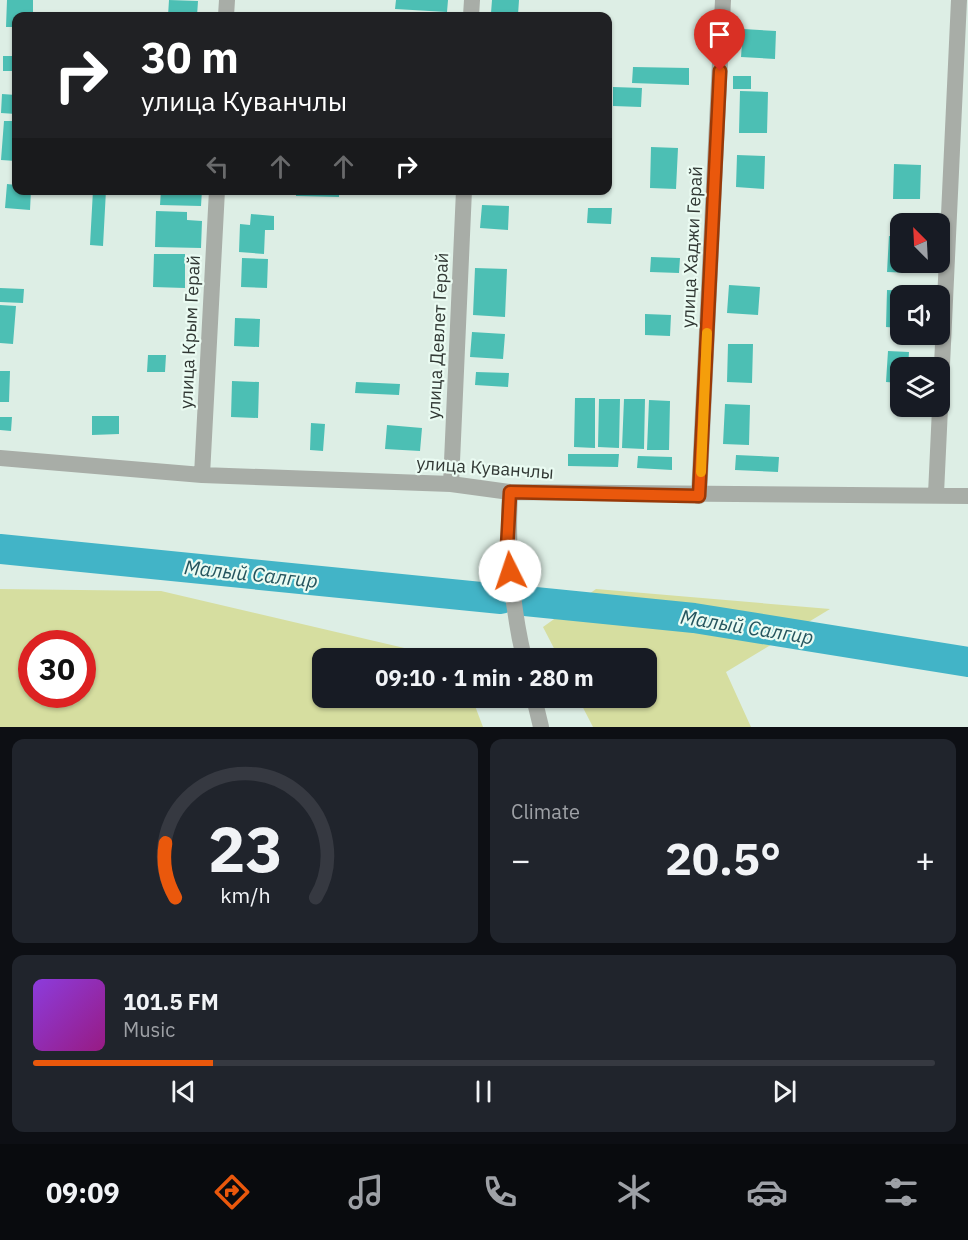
<!DOCTYPE html>
<meta charset="utf-8">
<style>
:root{--surface:#171b24;--page:#20242c;--text:#f1f3f6;--muted:#9ea1a6;--line:#363941;--accent:#ea580c}
body{margin:0;font-family:"IBM Plex Sans",sans-serif;background:var(--page);color:var(--text);height:100vh;display:flex;flex-direction:column;font-size:22px;white-space:nowrap}
*{box-sizing:border-box;margin:0}
p{font-size:20px;color:var(--muted)}
.icon{flex:none;width:33px;height:33px;fill:none;stroke:currentColor;stroke-width:2;stroke-linecap:round;stroke-linejoin:round}
.map{position:relative;height:727px;overflow:hidden}
.sheet{display:flex;flex-direction:column;gap:12px;padding:12px;background:#0d0f14;flex:1}
.sheet>*{flex:none}
.hud{position:absolute;left:12px;top:12px;width:600px;height:183px;border-radius:12px;box-shadow:0 2px 4px #0004;background:#202124;color:#fff;overflow:hidden}
.needle{width:39px;rotate:336deg}
.fabs{position:absolute;left:890px;top:213px;display:grid;gap:12px}
.fabs a{display:grid;place-items:center;width:60px;height:60px;border-radius:12px;background:var(--surface);box-shadow:0 2px 4px #0004;font-size:30px}
.speed{position:absolute;left:18px;top:630px;display:flex;gap:12px;font-size:30px;font-weight:700;text-align:center}
.speed>*{display:grid;place-content:center;width:78px;height:78px;border-radius:50%;background:var(--surface);box-shadow:0 2px 4px #0004;line-height:1}
.speed .limit{border:9px solid #d22;background:#fff;color:#111}
.pin{position:absolute;display:grid;place-items:center;width:51px;height:51px;color:#fff;margin:-62px -26px;border-radius:50% 50% 50% 0;rotate:-45deg;box-shadow:0 0 6px #0007}
.pin .icon{rotate:45deg}
.me{position:absolute;width:66px;margin:-33px;rotate:356deg;stroke-linejoin:round;filter:drop-shadow(0 0 4px #0008)}
.turn{display:flex;align-items:center;gap:21px;height:126px;padding:0 30px;font-size:27px}
.turn .icon{width:78px;height:78px;stroke-width:2.5}
.turn b{display:block;font-size:42px;line-height:51px}
.lanes{display:flex;align-items:center;height:57px;padding:0 30px;background:#0003;justify-content:center;gap:30px;direction:ltr}
.lanes .off{opacity:.35}
.big{font-size:45px;font-weight:700;line-height:1.1}
.sheet .tile{flex:1;display:flex;flex-direction:column;justify-content:center;gap:9px;min-width:0;padding:0 21px;border-radius:12px;background:var(--page)}
.sheet .dial{align-items:center;gap:0}
.dial svg{height:156px;overflow:visible;fill:none;stroke:var(--line);stroke-width:7;stroke-linecap:round;text-anchor:middle}
.dial text{fill:var(--text);stroke:none}
.song{display:flex;align-items:center;gap:18px}
.cover{width:72px;height:72px;border-radius:9px;background:linear-gradient(135deg,hsl(270 70% 55%),hsl(310 70% 35%))}
.played{height:6px;border-radius:3px;background:linear-gradient(90deg,var(--accent) 20%,var(--line) 20%)}
.keys{display:flex;justify-content:space-around;direction:ltr}
.heat{display:flex;justify-content:space-between;align-items:center;font-size:33px;direction:ltr}
.sheet .tiles{flex:1;display:grid;gap:12px;grid-template-columns:1fr 1fr}
.tile:last-child{grid-column:span 2}
.trip{position:absolute;left:312px;top:648px;width:345px;height:60px;border-radius:12px;background:var(--surface);box-shadow:0 2px 4px #0004;font-weight:700;line-height:60px;text-align:center}
.menu{display:flex;height:96px;justify-content:space-around;align-items:center;background:#090b0e;color:var(--muted)}
.menu .icon{width:42px;height:42px}
.menu .current{color:var(--accent)}
.menu b{font-size:27px;color:var(--text)}
.map>svg:first-child{display:block}
.green{fill:#d6dea0;fill-rule:evenodd}
.lines{fill:none;stroke-linecap:round;stroke-linejoin:round}
.river{stroke:#42b4c7;stroke-width:30}
.building{fill:#4cbfb4}
.minor{stroke:#a8ada7;stroke-width:16}
.route-casing{stroke:#983908;stroke-width:15}
.route{stroke:#ea580c;stroke-width:10}
.slow{stroke:#f59e0b;stroke-width:10}
.labels{text-anchor:middle;stroke-width:4.5;stroke-linejoin:round;paint-order:stroke}
.street-label{font-size:18px;fill:#313834;stroke:#eafbf2}
.water-label{font-size:20px;font-style:italic;fill:#25555e;stroke:#eafbf2}
</style>
<div class="map">
<svg width="968" height="727" viewBox="0 0 968 727">
<rect width="100%" height="100%" fill="#ddeee5"/>
<path class="green" d="M0,589L161,591L447,658H322V698H472L483,727H0ZM32,644H82V694H32Z
M596,589L830,609L726,672L751,727H593L578,698H646V658H559L543,627Z"/>
<g class="lines">
<path class="river" d="M0,549L501,599
M525,601L694,618L968,662"/>
</g>
<path class="building" d="M7,0H33V16H16V27H6Z
M169,0L198,1L197,16H168Z
M396,0H448L447,12L395,9Z
M492,0H519L518,15L491,13Z
M743,29L776,31L775,59L741,57Z
M3,56H16V71H3Z
M633,67L689,68V85L632,83Z
M733,76H751V89H733Z
M613,87L642,88L641,107L613,106Z
M740,91L768,92L767,133H739Z
M2,94L16,95V114L1,113Z
M4,121H16V161L1,160Z
M651,147L678,148L676,189L650,188Z
M737,155L765,156L764,189L736,187Z
M894,164L921,165L920,199H893Z
M7,184L16,185V190H31L30,210L5,208Z
M93,190H106L103,246L90,245Z
M161,190H202L201,206L160,205Z
M235,190H294L293,194L235,193Z
M296,190H339V197L296,196Z
M482,205L509,206L508,230L480,228Z
M588,208H612L611,224L587,223Z
M156,211L187,212V220L202,221L201,248L155,247Z
M251,214L274,216V230H265L264,254L239,252L240,224L250,225Z
M889,236L900,237V262H914V273L887,272Z
M154,254H185V288L153,287Z
M651,257L680,258L679,273L650,272Z
M242,258L268,259L267,288L241,287Z
M475,268L507,269L505,317L473,315Z
M729,285L760,287L758,315L727,313Z
M0,288L24,289L23,303L0,302Z
M887,290L913,291V296H900V328L886,327Z
M0,305L16,306L13,344L0,343Z
M645,314L671,315L670,336L645,335Z
M235,318L260,319L259,347L234,346Z
M472,332L505,334L503,359L470,357Z
M728,344H753L752,383L727,382Z
M888,351L909,352L908,368H900V383L886,382Z
M148,355H166L165,372H147Z
M0,371H10L9,402H0Z
M476,372L509,373L508,387L475,385Z
M232,381L259,382L258,418L231,417Z
M356,382L400,384L399,395L355,393Z
M575,398H595V448L574,447Z
M599,399H620L619,448L598,447Z
M624,399H645L644,449L622,448Z
M649,400L670,401L669,450H647Z
M725,404L750,405L749,445L723,444Z
M92,416H119V434L92,435Z
M0,417H12L11,431L0,430Z
M311,423L325,424L323,451L310,450Z
M387,425L422,428L420,451L385,449Z
M568,454H619L618,467L568,466Z
M736,455L779,457L778,472L735,470Z
M638,456L672,457V470L637,468Z"/>
<g class="lines">
<path class="minor" d="M226,16L227,0
M471,16L472,0
M0,458L202,475L451,484L510,492L968,496
M202,475L217,190
M451,484L464,190
M510,492C507,549 511,603 524,658
M936,494L959,0
M699,496L723,0
M534,698L541,727"/>
</g>
<g class="lines">
<g class="route-casing">
<path id="route" d="M510,571L507,548L510,492L699,496L720,71"/>
</g>
<use href="#route" class="route"/>
<path class="slow" d="M701,472L707,333"/>
</g>
<g class="labels">
<g class="street-label">
<text transform="translate(692 247) rotate(-87)" y="6">улица Хаджи Герай</text>
<text transform="translate(190 332) rotate(-87)" y="6">улица Крым Герай</text>
<text transform="translate(438 336) rotate(-87)" y="6">улица Девлет Герай</text>
<text transform="translate(485 468) rotate(4)" y="6">улица Куванчлы</text>
</g>
<g class="water-label">
<text transform="translate(251 574) rotate(6)" y="7">Малый Салгир</text>
<text transform="translate(747 627) rotate(9)" y="7">Малый Салгир</text>
</g>
</g>
</svg>
<div class="fabs">
<a><svg class="needle" viewBox="-14 -14 28 28"><path d="M0-13l5 13h-10z" fill="#e53935"/><path d="M0 13l5-13h-10z" fill="#9ea1a6"/></svg></a>
<a><svg class="icon" aria-label="sound" viewBox="0 0 24 24"><path d="M4 9h4l5-4v14l-5-4H4zM17 9q2 3 0 6"/></svg></a>
<a><svg class="icon" aria-label="layers" viewBox="0 0 24 24"><path d="M12 4l9 5-9 5-9-5zM3 14l9 5 9-5"/></svg></a>
</div>
<div class="speed"><div class="limit">30</div></div>
<div class="pin" style="left:720px;top:71px;background:#d93025"><svg class="icon" aria-label="arrive" viewBox="0 0 24 24"><path d="M6 21V4h12l-3 4 3 4H6"/></svg></div>
<svg class="me" style="left:510px;top:571px" viewBox="-20 -20 40 40"><circle r="19" fill="#fff"/><path d="M0-13L10 11 0 6-10 11z" fill="#ea580c"/></svg>
<div class="trip">09:10 · 1 min · 280 m</div>
<div class="hud">
<div class="turn"><svg class="icon" aria-label="right" viewBox="0 0 24 24"><path d="M7 20v-9h11M14 6l5 5-5 5"/></svg><div><b>30 m</b>улица Куванчлы</div></div>
<div class="lanes"><svg class="icon off" aria-label="left" viewBox="0 0 24 24"><path d="M17 20v-9H6M10 6l-5 5 5 5"/></svg><svg class="icon off" aria-label="ahead" viewBox="0 0 24 24"><path d="M12 20V5M6 11l6-6 6 6"/></svg><svg class="icon off" aria-label="ahead" viewBox="0 0 24 24"><path d="M12 20V5M6 11l6-6 6 6"/></svg><svg class="icon" aria-label="right" viewBox="0 0 24 24"><path d="M7 20v-9h11M14 6l5 5-5 5"/></svg></div>
</div>
</div>
<section class="sheet">
<div class="tiles">
<div class="tile dial"><svg viewBox="0 0 100 80">
<path d="M14 69A42 42 0 1 1 86 69"/>
<path d="M14 69A42 42 0 0 1 9 41" stroke="#ea580c"/>
<text x="50" y="56" font-size="32" font-weight="700">23</text>
<text x="50" y="72" font-size="11">km/h</text>
</svg></div>
<div class="tile"><p>Climate</p>
<div class="heat"><a>−</a><b class="big">20.5°</b><a>+</a></div>
</div>
<div class="tile">
<div class="song"><i class="cover"></i><div><b>101.5 FM</b><p>Music</p></div></div>
<div class="played"></div>
<div class="keys"><svg class="icon" aria-label="previous" viewBox="0 0 24 24"><path d="M18 5L8 12l10 7zM5 5v14"/></svg><svg class="icon" aria-label="pause" viewBox="0 0 24 24"><path d="M8 5v14M16 5v14"/></svg><svg class="icon" aria-label="next" viewBox="0 0 24 24"><path d="M6 5l10 7-10 7zM19 5v14"/></svg></div>
</div>
</div>
</section>
<nav class="menu">
<b>09:09</b>
<svg class="icon current" aria-label="directions" viewBox="0 0 24 24"><path d="M12 3l9 9-9 9-9-9zM9 14v-3h6M13 9l2 2-2 2"/></svg>
<svg class="icon" aria-label="music" viewBox="0 0 24 24"><path d="M9 18V5l10-2v13"/><circle cx="6" cy="18" r="3"/><circle cx="16" cy="16" r="3"/></svg>
<svg class="icon" aria-label="phone" viewBox="0 0 24 24"><path d="M5 4h4l2 5-3 2q2 4 5 5l2-3 5 2v4C11 20 4 13 5 4z"/></svg>
<svg class="icon" aria-label="climate" viewBox="0 0 24 24"><path d="M12 3v18M4 7l16 10M4 17L20 7"/></svg>
<svg class="icon" aria-label="car" viewBox="0 0 24 24"><path d="M5 17H2v-5l4-1 3-4h7l3 4 3 1v5h-3M9 17h6M6 11h13"/><circle cx="7" cy="17" r="2"/><circle cx="17" cy="17" r="2"/></svg>
<svg class="icon" aria-label="filters" viewBox="0 0 24 24"><path d="M4 7h16M4 17h16"/><circle cx="9" cy="7" r="2"/><circle cx="15" cy="17" r="2"/></svg>
</nav>
